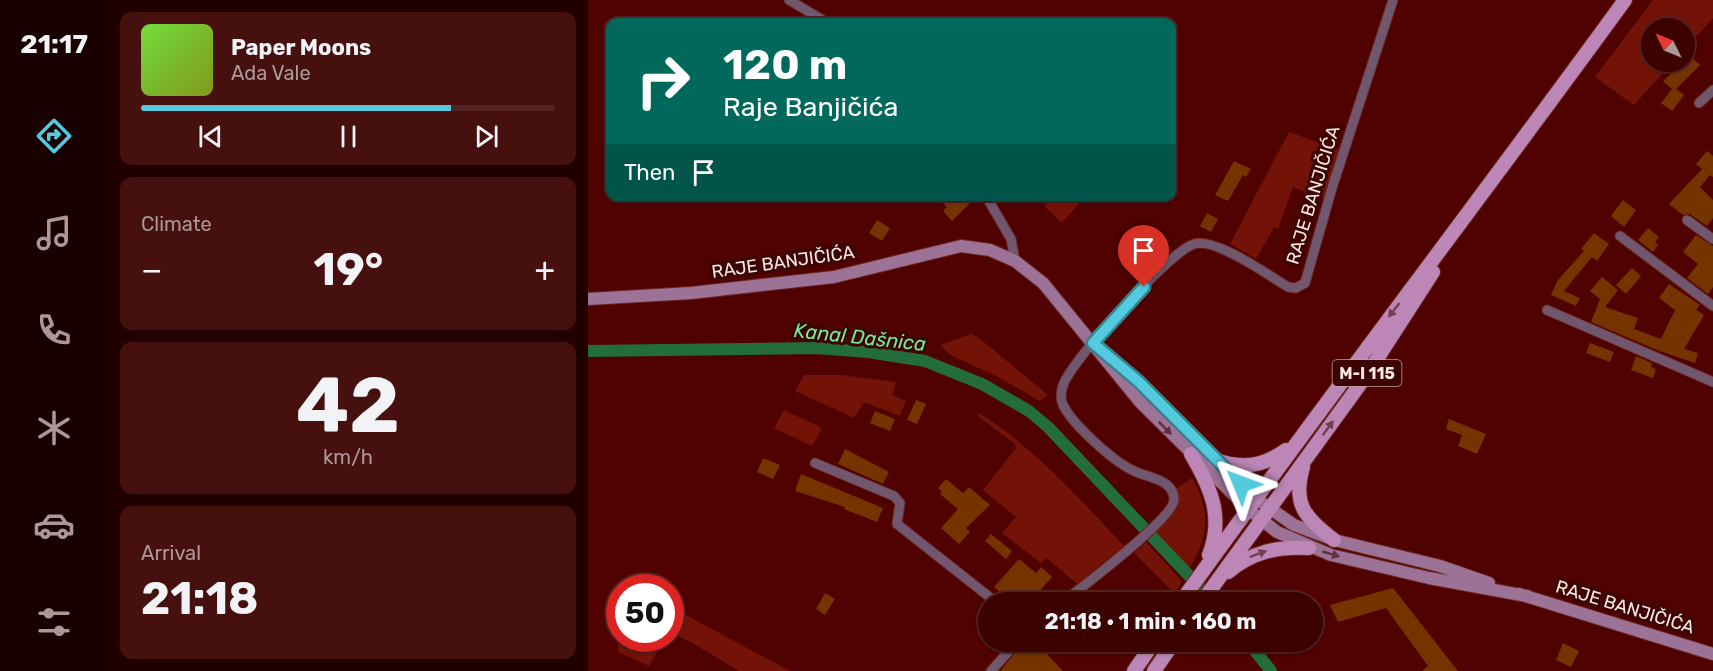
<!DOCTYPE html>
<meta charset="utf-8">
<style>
:root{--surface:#3b0200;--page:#46100f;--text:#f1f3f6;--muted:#ac9799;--line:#542422;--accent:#54cade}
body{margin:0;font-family:Rubik,sans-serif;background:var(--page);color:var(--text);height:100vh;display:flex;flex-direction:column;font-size:22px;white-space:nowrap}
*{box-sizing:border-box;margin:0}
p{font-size:20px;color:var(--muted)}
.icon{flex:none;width:33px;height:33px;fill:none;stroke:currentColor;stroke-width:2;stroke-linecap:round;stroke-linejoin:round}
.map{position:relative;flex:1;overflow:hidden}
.side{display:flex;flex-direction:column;gap:12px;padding:12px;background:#200100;width:480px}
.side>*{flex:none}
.hud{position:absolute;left:18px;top:18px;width:570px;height:183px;border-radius:12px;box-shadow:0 2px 4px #0004,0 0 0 2px var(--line);background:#00695c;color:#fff;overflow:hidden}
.needle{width:39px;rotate:313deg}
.fabs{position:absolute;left:1053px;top:18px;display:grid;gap:12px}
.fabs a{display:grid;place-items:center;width:54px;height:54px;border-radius:50%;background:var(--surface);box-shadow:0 2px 4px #0004,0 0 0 2px var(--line);font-size:30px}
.speed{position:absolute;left:18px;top:574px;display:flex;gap:12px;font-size:30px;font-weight:700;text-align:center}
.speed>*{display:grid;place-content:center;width:78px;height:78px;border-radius:50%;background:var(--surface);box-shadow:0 2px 4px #0004,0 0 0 2px var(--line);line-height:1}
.speed .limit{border:9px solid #d22;background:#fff;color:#111}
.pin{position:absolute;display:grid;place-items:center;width:51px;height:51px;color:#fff;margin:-62px -26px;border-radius:50% 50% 50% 0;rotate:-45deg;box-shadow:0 0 6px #0007}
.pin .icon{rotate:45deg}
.me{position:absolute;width:66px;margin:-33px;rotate:314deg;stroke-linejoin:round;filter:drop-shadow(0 0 4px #0008)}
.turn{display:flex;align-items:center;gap:21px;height:126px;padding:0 18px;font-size:27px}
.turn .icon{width:78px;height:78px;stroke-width:2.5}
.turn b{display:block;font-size:42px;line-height:51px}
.then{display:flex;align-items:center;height:57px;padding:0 18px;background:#0003;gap:12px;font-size:22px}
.big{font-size:45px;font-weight:700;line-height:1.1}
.side .tile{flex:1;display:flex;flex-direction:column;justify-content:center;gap:9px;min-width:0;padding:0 21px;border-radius:12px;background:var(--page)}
.side .dial{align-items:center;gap:0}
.dial b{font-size:78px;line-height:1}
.song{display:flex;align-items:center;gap:18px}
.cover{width:72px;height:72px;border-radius:9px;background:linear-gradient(135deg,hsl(100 70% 55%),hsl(70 70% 35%))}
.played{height:6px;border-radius:3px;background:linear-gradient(90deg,var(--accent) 75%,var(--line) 75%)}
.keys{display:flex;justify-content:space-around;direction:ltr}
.heat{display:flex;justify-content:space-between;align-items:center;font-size:33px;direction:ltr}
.trip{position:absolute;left:390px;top:592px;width:345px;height:60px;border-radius:30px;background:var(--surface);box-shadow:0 2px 4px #0004,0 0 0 2px var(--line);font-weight:700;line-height:60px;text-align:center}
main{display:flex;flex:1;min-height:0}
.tabs{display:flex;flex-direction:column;width:108px;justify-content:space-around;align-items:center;background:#180100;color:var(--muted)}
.tabs .icon{width:42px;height:42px}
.tabs .on{color:var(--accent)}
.tabs b{font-size:27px;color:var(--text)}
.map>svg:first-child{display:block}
.green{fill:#731308}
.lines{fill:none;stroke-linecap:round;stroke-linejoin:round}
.canal{stroke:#236c3b;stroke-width:12}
.building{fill:#753300}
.street-casing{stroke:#6b2724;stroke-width:11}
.secondary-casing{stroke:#6b2724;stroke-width:14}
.primary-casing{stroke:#6b2724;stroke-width:16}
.street{stroke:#71576e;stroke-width:9}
.secondary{stroke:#9c7297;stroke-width:12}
.primary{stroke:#bc86b6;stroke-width:14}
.oneway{fill:#763e52}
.oneway2{fill:#62303d}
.route-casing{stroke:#378390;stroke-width:15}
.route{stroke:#54cade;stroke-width:10}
.labels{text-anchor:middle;stroke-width:6;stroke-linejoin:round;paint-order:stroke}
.shield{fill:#3c0401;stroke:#c2a4a0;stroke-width:1.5}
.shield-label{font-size:16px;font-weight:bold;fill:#fbe8e4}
.street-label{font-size:18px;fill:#fbe8e4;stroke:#3c0401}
.water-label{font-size:20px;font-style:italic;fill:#75ed96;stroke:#3c0401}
</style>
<main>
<nav class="tabs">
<b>21:17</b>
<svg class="icon on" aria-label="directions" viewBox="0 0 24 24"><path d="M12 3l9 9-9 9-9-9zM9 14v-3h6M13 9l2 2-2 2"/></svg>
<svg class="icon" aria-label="music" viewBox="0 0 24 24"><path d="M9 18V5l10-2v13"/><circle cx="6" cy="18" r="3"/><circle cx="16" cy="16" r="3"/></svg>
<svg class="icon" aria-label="phone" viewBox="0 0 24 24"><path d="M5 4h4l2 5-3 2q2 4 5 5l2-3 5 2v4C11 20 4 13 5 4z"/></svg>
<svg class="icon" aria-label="climate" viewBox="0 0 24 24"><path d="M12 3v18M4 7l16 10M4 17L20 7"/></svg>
<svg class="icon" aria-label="car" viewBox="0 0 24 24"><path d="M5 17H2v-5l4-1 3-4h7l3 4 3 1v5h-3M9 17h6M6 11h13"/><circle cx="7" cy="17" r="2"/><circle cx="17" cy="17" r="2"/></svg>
<svg class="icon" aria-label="filters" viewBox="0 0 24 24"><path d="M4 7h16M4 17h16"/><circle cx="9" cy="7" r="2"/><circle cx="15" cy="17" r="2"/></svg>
</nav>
<section class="side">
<div class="tile">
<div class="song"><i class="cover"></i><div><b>Paper Moons</b><p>Ada Vale</p></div></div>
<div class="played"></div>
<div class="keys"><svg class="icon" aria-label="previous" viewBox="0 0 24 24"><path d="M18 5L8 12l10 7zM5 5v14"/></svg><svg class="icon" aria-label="pause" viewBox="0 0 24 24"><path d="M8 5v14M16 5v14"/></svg><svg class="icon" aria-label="next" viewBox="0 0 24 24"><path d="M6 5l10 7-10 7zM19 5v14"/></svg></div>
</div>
<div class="tile"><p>Climate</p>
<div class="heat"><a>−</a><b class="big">19°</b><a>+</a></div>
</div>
<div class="tile dial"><b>42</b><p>km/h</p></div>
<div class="tile"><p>Arrival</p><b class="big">21:18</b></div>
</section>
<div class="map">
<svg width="1125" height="671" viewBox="0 0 1125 671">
<rect width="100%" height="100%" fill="#4f0200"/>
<path class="green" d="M1065,0H1125V18L1097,49L1096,28H1064V62H1085L1046,105L1007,77Z
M701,132L752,150L735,199L705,187L690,229L686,227L668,259L642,244Z
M464,197V196L497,197L474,223L456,206Z
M383,334L390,337L460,395L452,401L410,377L362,355L353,345Z
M216,375H253L308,382L304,395L318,401L312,416L276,402L266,418L207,391Z
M196,410L234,428L224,446L186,428Z
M391,413C447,448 491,498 536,546L489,584L459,558L453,563L414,533L428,517L395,490L428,448L426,443L391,417Z
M604,478C623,511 621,537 601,569L566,530C577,518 595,507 588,489Z
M558,542L594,581L587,594L546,553Z
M83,607L202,671H151L101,641L83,633Z
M31,633L32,639H77L61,666L30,652Z"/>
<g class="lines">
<path class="canal" d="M0,351L227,348L280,352L337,361L394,384L441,411L460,427L627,603
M660,642L683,671"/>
</g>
<path class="building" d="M1100,54L1112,65L1088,89L1096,95L1084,111L1073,103L1084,89L1075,81L1096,62Z
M1119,151L1125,156V177L1122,175L1112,187L1125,200V218L1119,226L1102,214L1095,215L1081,204L1114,169L1108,164Z
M646,161L663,169L658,177L655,175L640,201L627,195Z
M349,196H389L364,221L355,211L359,207Z
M1035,200L1048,210L1036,227L1023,216Z
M619,213L630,219L623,232L612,226Z
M289,220L302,228L294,241L281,233Z
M1060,228L1071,237L1067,242L1070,245L1065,252L1050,240Z
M1006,233L1021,244L1009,261L1004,257L976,291L992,298L988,306L963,295L970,280L996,251L993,249Z
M1108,235L1125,246V287L1120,294L1099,278L1110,264L1095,252Z
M1044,268L1053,276L1038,294L1028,285Z
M1014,277L1030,290L1017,307L1050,318L1046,329L1073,339L1087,310L1071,298L1081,284L1112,305L1108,310L1116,315L1096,349L1110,353L1107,363L1069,350L1003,322L1012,299L1002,291Z
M1002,343L1026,352L1022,362L998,353Z
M1048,356L1064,363L1063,367L1068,369L1065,378L1043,370Z
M328,400L338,404L329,424L319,420Z
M287,411L307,419L302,431L282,423Z
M861,419L898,434L889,454L870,446L874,435L858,429Z
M257,449L301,472L295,484L250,464Z
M175,458L192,465L185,479L169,472Z
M213,474L295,508L289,522L256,509L257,507L207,491Z
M358,479L375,493L381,487L402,505L378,528L382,532L371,544L353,528L370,509L352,494L354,492L350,488Z
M403,534L424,551L418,559L397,541Z
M431,559L448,573L453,567L464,577L441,603H437L427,593L421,600L406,587Z
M805,588L870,671H834L840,666L798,608L750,622L742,605Z
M237,593L247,599L237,615L228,609Z
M436,642H460L453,648L475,671H412Z
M975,643L991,651L983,667L968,660Z"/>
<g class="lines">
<g class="street-casing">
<path id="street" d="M201,0L238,22
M1111,103L1125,90
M398,196L423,239L427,261
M1099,220L1125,239
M1032,236L1125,306
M959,310L1125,382
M227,463L306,496L312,503L309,524L409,603
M474,603C492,588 587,518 586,499C586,493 583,488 578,484C568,477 555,476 544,470C524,460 485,425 475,405C472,399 473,389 476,383C487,357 581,252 606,244C627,237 680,275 700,287L708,288L717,283L744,188L805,0
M403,671L429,642"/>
</g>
<g class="secondary-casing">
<path id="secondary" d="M0,299L103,293L246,277L373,246L402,250L427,261L455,283L552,402L659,508L689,532L743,555L841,578L939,596
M513,349L551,382L667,498L706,525L746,540L852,566L901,583
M931,594L1125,654"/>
</g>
<g class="primary-casing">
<path id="primary" d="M603,454C623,488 636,517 621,555
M627,460C655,469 674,467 698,450
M715,467C704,505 717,517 746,540
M640,572C664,552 690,546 721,548
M592,603C738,400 890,202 1037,0
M613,603L778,376L845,272
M546,671L566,642
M566,671L586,642"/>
</g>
<use href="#street" class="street"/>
<use href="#secondary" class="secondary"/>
<use href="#primary" class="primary"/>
</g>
<defs><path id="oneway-solid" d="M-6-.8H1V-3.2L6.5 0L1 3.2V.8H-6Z" transform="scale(1.5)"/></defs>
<g class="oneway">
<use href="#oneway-solid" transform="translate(806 310) rotate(128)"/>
<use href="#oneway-solid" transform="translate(740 428) rotate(-54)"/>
<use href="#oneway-solid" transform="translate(670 554) rotate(-21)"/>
</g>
<g class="oneway2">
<use href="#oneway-solid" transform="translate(577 428) rotate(45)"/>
<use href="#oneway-solid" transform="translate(743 554) rotate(16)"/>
</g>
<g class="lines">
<g class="route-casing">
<path id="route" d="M556,287L505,343L551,382L653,484"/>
</g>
<use href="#route" class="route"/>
</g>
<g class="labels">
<rect class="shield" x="744.5" y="360" width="69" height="26" rx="4.5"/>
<g class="shield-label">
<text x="779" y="379">M-I 115</text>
</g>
<g class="street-label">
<text transform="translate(725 195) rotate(-73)" y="6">RAJE BANJIČIĆA</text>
<text transform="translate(195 262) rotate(-8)" y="6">RAJE BANJIČIĆA</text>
<text transform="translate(1037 607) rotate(17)" y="6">RAJE BANJIČIĆA</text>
</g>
<g class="water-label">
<text transform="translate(272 337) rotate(6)" y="7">Kanal Dašnica</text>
</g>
</g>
</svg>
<div class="fabs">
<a><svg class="needle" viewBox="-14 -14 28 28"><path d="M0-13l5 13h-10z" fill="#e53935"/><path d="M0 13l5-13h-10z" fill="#ac9799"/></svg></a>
</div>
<div class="speed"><div class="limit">50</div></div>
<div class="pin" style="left:556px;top:287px;background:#d93025"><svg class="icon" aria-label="arrive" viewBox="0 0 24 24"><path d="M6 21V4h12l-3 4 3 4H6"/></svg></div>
<svg class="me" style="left:653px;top:484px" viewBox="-20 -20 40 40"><path d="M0-17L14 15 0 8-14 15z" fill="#54cade" stroke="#fff" stroke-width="4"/></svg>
<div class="trip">21:18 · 1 min · 160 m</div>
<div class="hud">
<div class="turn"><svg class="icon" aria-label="right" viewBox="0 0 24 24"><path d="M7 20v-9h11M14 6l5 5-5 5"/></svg><div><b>120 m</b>Raje Banjičića</div></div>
<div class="then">Then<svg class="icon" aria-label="arrive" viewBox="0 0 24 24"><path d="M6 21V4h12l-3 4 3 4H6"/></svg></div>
</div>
</div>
</main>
